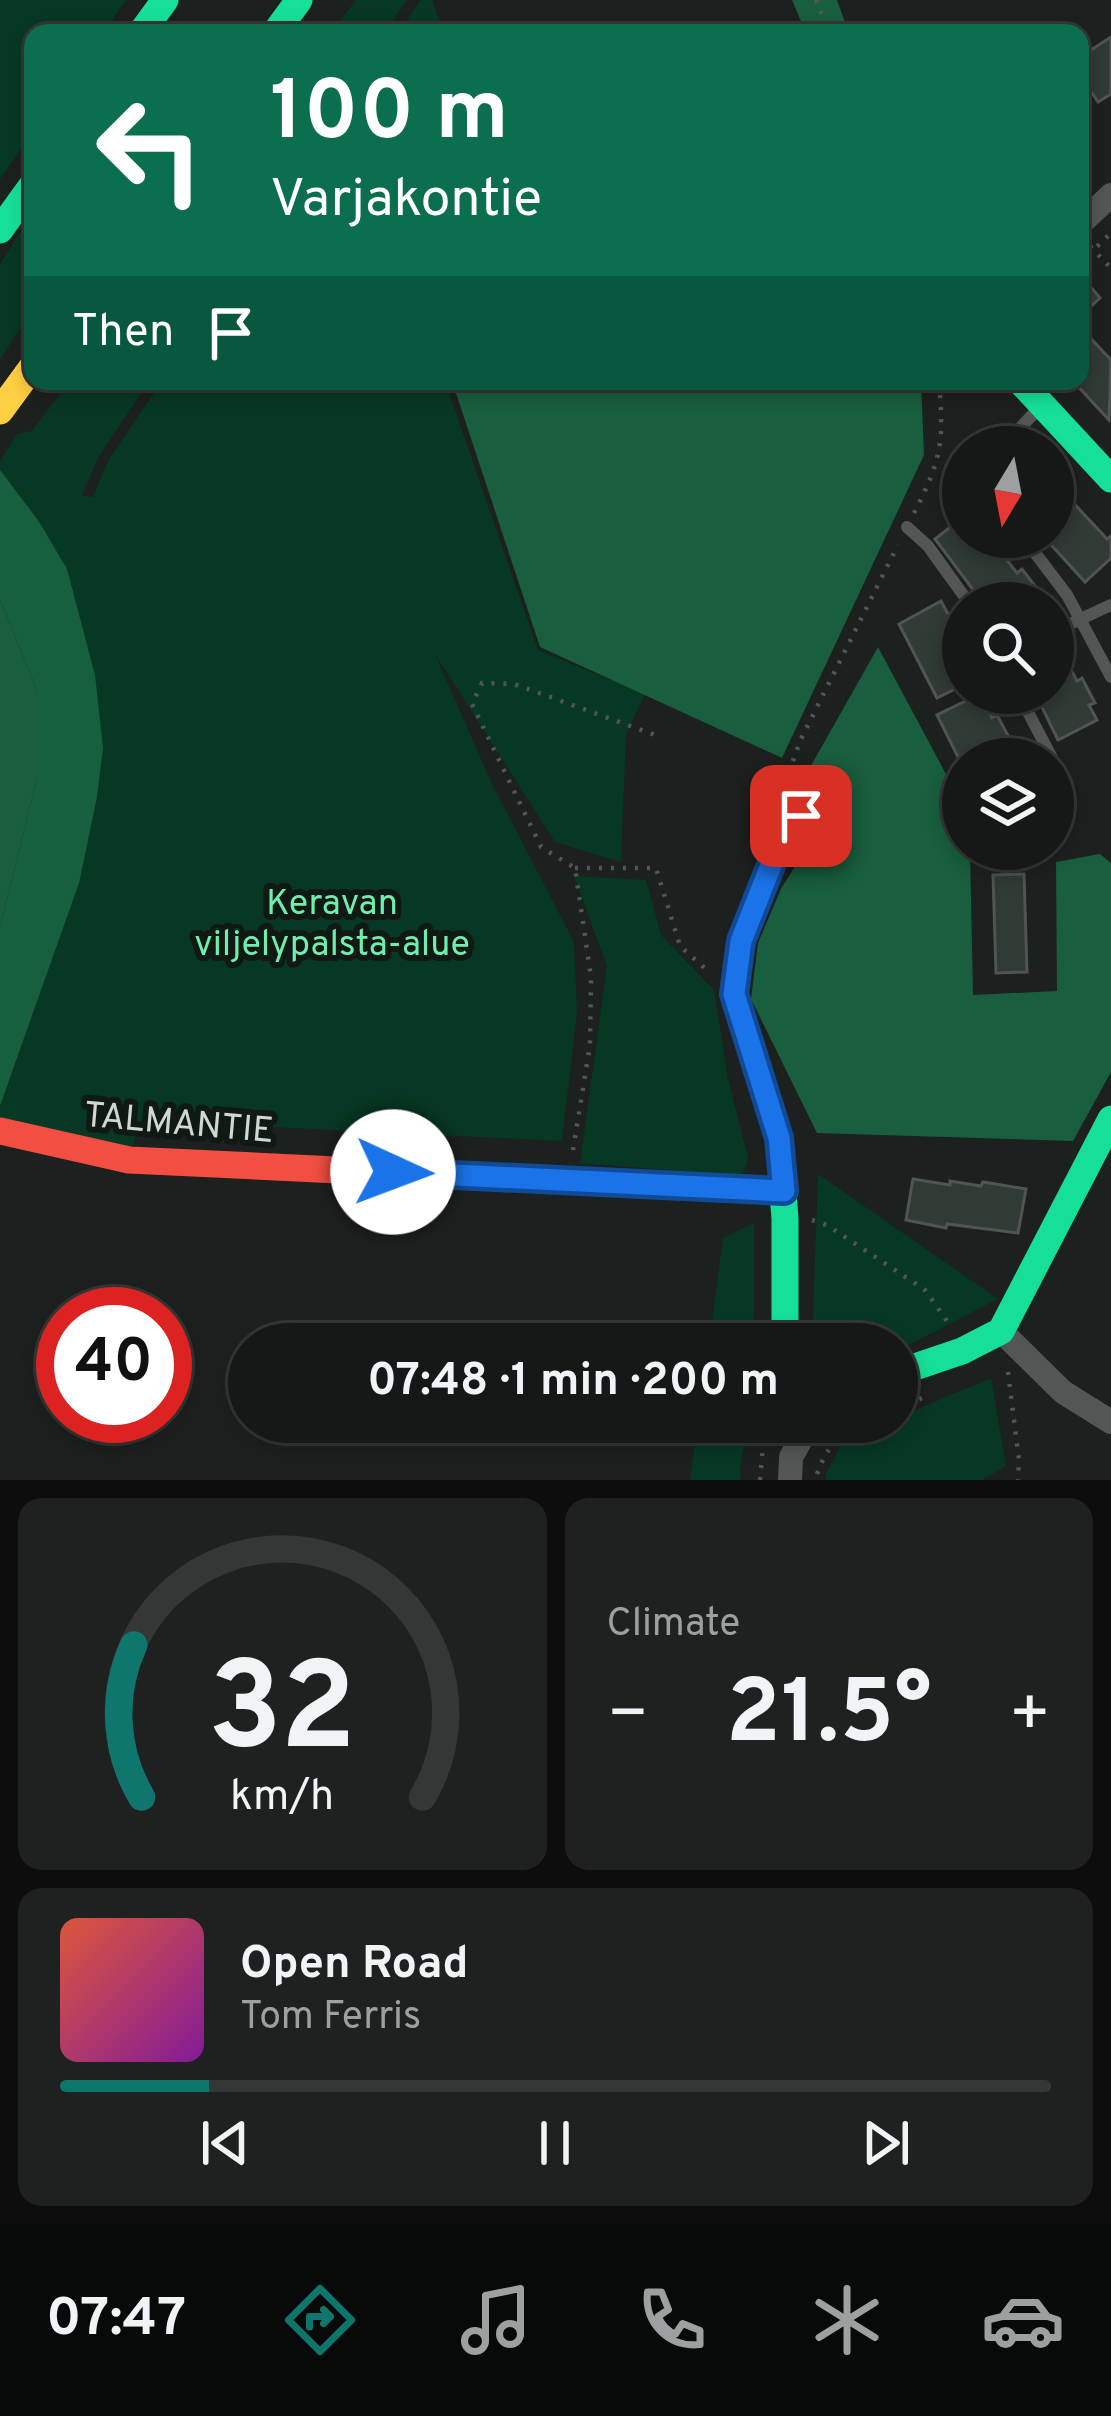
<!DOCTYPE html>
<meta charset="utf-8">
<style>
:root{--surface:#151816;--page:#1e211f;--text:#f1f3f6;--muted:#9da0a1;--line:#343735;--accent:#0f766e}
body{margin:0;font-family:Overpass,sans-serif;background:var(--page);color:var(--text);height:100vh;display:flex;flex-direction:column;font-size:45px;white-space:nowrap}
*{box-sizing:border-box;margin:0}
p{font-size:39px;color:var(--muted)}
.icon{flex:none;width:66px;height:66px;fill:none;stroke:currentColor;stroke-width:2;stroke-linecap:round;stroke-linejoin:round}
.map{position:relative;height:1480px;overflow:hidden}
.details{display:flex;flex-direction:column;gap:18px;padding:18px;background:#0c0d0c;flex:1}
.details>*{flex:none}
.top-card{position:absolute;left:24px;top:24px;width:1065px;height:366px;border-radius:24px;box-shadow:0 6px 18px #0003,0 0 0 3px var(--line);background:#0b6e4f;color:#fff;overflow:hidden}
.needle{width:78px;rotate:190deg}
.controls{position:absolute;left:942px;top:426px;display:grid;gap:24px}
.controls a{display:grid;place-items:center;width:132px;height:132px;border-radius:50%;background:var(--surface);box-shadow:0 6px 18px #0003,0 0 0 3px var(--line);font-size:60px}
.speed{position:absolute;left:36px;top:1287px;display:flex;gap:24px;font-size:60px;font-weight:700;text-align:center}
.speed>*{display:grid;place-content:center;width:156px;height:156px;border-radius:50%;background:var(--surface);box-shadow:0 6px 18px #0003,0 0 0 3px var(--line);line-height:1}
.speed .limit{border:18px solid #d22;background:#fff;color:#111}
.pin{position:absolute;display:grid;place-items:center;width:102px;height:102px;color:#fff;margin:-51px;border-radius:24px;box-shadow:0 6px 18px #0006}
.me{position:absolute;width:132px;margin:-66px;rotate:92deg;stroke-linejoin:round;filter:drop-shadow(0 0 9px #0008)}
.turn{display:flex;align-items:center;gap:42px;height:252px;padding:0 48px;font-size:54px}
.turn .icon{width:156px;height:156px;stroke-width:2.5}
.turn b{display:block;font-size:84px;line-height:102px}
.then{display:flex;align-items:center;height:114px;padding:0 48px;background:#0003;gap:24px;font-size:45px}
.big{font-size:90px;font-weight:700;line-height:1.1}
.details .tile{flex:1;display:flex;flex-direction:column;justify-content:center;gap:18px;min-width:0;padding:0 42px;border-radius:24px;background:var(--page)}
.details .dial{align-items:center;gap:0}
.dial svg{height:312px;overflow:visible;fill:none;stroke:var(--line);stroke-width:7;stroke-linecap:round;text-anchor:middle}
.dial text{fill:var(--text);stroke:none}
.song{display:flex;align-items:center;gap:36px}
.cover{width:144px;height:144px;border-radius:18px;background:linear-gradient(135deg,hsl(10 70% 55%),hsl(290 70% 35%))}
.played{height:12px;border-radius:6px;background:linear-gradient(90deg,var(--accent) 15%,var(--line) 15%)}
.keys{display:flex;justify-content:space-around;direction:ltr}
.heat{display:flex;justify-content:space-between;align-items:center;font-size:66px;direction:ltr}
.details .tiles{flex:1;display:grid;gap:18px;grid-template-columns:1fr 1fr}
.tile:last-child{grid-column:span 2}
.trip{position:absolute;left:228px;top:1323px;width:690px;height:120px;border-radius:60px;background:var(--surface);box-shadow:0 6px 18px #0003,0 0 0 3px var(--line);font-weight:700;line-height:120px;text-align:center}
.tab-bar{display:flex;height:192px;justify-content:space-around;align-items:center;background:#080a09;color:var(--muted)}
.tab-bar .icon{width:84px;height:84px}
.tab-bar .on{color:var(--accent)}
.tab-bar b{font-size:54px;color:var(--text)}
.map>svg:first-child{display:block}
.green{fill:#073823}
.forest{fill:#195e3e}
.water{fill:#17603f}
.building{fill:#303b35;stroke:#515452;stroke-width:3}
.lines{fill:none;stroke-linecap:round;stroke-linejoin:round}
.path{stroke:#545655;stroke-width:4.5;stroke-dasharray:3 9;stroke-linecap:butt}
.lane{stroke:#545655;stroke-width:12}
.street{stroke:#545655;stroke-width:24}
.fast{stroke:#16e098;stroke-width:27}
.slow{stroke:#ffcf43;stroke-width:27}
.jam{stroke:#f24e42;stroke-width:27}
.route-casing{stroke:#114b97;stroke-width:30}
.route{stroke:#1a73e8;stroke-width:21}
.labels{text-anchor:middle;stroke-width:12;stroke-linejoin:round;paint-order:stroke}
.park-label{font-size:36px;fill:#6defad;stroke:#101914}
.street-label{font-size:36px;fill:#d1d7d3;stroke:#101914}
</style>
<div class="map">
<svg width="1111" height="1480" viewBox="0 0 1111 1480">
<rect width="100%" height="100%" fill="#1c201e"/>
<path class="green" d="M0,0H126L103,33H33V132L0,179Z
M356,0H407L384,33H331Z
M421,0H432L444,33H398Z
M33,212V310L0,359V264Z
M70,381H149L99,456L82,495L93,497L108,461L162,381H445L538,650L645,694L626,734L621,862L555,842L435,654L492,784L574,942L577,1013L562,1141L195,1123L144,1114L132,1148L0,1120V1106L79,883L38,520L0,470V461L17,434L32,431Z
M574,876L646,880L661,935L714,990L728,1079L748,1158L742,1176L580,1163L607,966Z
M818,1174L998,1299L897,1351V1344H812Z
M754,1223V1344H709L723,1238Z
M991,1378L1006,1466L982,1480H826V1474L843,1441L888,1422H897V1418Z
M698,1422H748L740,1470L741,1480H690Z"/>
<path class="forest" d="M792,0H837L849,33H806Z
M452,381H921L924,455L782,758L540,647Z
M0,600L37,690V778L0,927Z
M878,647L963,806V849H970L973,995L1057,991L1056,862L1100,854L1111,863V1072L1073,1141L817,1133L751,999L758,943L781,889L816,832L799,787Z"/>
<path class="water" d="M0,470L38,520L67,569L95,675L103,748L97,797L79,883L0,1106V927L37,778V690L0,600Z"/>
<path class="building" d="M1111,37V94L1098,102L1080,75V57Z
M1088,284L1100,298L1087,310L1080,301V291Z
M1080,327L1111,360L1109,420L1073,381H1080Z
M1053,481L1107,539L1111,536V558L1085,582L1044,537H1053Z
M963,517V537H998L1003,543L997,547L1017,573L1022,569L1039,591L1033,595L1039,603H983L935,539Z
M941,601L956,629L960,627L963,633V685L937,698L899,624Z
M1057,643L1077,681L1082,678L1095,703L1089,705L1097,720L1058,740L1035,693H1053V645Z
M980,694L992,718L997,715L1011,741L1005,744L1012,759H963V767L937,715Z
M1024,874L1027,972L996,973L993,875Z
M913,1179L950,1185V1181L981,1186L983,1182L1026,1189L1018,1233L947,1224L946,1228L906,1220Z"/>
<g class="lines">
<path class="path" d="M816,0L829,33
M1090,246L1111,268
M1080,263L1111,233
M914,513C942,458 944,443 939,381
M781,795L800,741L898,545
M575,868H656L680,946L710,973
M573,1150L590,1045L591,977L575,868L541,847L472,704L482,683L514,684L658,736
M812,1220L827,1225L925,1290L949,1324
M1008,1372L1019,1460L1018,1480
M897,1408L922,1398
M817,1474C826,1450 838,1432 863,1422
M760,1480L765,1422"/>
<path class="lane" d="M1002,447L1038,409
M907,527L928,546L969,603
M1023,537L1067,595L1111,677
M1053,632L1111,605
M1018,693L1052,758"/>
<path class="street" d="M1080,224L1111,195
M1001,1331L1063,1392L1111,1422
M790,1480L791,1457L811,1422"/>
<path class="fast" d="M141,33L165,0
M275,33L299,0
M0,230L33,184
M1020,381L1111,479
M785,1344V1219L779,1138L735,994L741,941L781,840L801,816
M897,1373L962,1351L1001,1331L1111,1119"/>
<path class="slow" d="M0,411L33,366
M610,1183L784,1191"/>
<path class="jam" d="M0,1131L129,1160L610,1183"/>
</g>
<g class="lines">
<g class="route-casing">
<path id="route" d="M393,1172L784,1191L779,1138L734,994L741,941L781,840L801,816"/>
</g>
<use href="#route" class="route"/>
</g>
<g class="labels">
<g class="park-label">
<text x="332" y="914">Keravan<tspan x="332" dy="41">viljelypalsta-alue</tspan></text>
</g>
<g class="street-label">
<text transform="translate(179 1121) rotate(5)" y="13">TALMANTIE</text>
</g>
</g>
</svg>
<div class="controls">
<a><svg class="needle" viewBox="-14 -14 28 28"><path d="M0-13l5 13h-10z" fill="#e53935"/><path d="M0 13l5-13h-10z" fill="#9da0a1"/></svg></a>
<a><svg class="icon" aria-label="search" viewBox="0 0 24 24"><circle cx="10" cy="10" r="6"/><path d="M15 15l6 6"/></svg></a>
<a><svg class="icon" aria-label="layers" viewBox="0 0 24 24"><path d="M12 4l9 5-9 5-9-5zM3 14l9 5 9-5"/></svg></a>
</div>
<div class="speed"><div class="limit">40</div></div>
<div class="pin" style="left:801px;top:816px;background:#d93025"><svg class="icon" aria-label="arrive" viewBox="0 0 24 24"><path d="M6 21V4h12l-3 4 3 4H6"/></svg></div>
<svg class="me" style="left:393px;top:1172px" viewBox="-20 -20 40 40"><circle r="19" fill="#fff"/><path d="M0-13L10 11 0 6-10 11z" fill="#1a73e8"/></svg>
<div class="trip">07:48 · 1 min · 200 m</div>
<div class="top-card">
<div class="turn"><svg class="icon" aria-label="left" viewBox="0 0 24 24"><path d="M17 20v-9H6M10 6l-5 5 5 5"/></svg><div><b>100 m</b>Varjakontie</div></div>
<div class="then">Then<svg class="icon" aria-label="arrive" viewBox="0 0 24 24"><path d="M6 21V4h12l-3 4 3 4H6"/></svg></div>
</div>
</div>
<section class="details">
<div class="tiles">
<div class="tile dial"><svg viewBox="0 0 100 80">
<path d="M14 69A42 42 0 1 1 86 69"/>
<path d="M14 69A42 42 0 0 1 12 30" stroke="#0f766e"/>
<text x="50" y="56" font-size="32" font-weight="700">32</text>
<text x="50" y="72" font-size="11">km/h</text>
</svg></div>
<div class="tile"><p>Climate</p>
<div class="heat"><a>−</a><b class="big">21.5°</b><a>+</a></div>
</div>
<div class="tile">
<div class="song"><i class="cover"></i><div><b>Open Road</b><p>Tom Ferris</p></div></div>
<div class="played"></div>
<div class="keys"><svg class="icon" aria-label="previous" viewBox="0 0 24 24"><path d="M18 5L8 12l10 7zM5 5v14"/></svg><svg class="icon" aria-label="pause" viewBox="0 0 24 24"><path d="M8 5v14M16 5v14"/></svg><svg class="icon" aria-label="next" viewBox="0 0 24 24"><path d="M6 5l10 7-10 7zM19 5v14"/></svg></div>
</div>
</div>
</section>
<nav class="tab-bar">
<b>07:47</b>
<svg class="icon on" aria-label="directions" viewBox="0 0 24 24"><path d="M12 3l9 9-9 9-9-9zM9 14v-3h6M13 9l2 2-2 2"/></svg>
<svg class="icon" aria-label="music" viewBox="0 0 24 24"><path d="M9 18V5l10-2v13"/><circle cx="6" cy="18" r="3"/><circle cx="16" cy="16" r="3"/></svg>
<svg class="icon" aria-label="phone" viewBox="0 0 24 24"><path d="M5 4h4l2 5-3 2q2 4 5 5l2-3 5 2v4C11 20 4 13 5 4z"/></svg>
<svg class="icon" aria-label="climate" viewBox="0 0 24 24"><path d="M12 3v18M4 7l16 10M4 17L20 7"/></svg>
<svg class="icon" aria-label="car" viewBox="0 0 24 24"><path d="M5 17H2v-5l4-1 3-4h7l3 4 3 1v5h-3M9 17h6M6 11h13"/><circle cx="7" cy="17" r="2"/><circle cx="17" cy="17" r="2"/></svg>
</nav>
